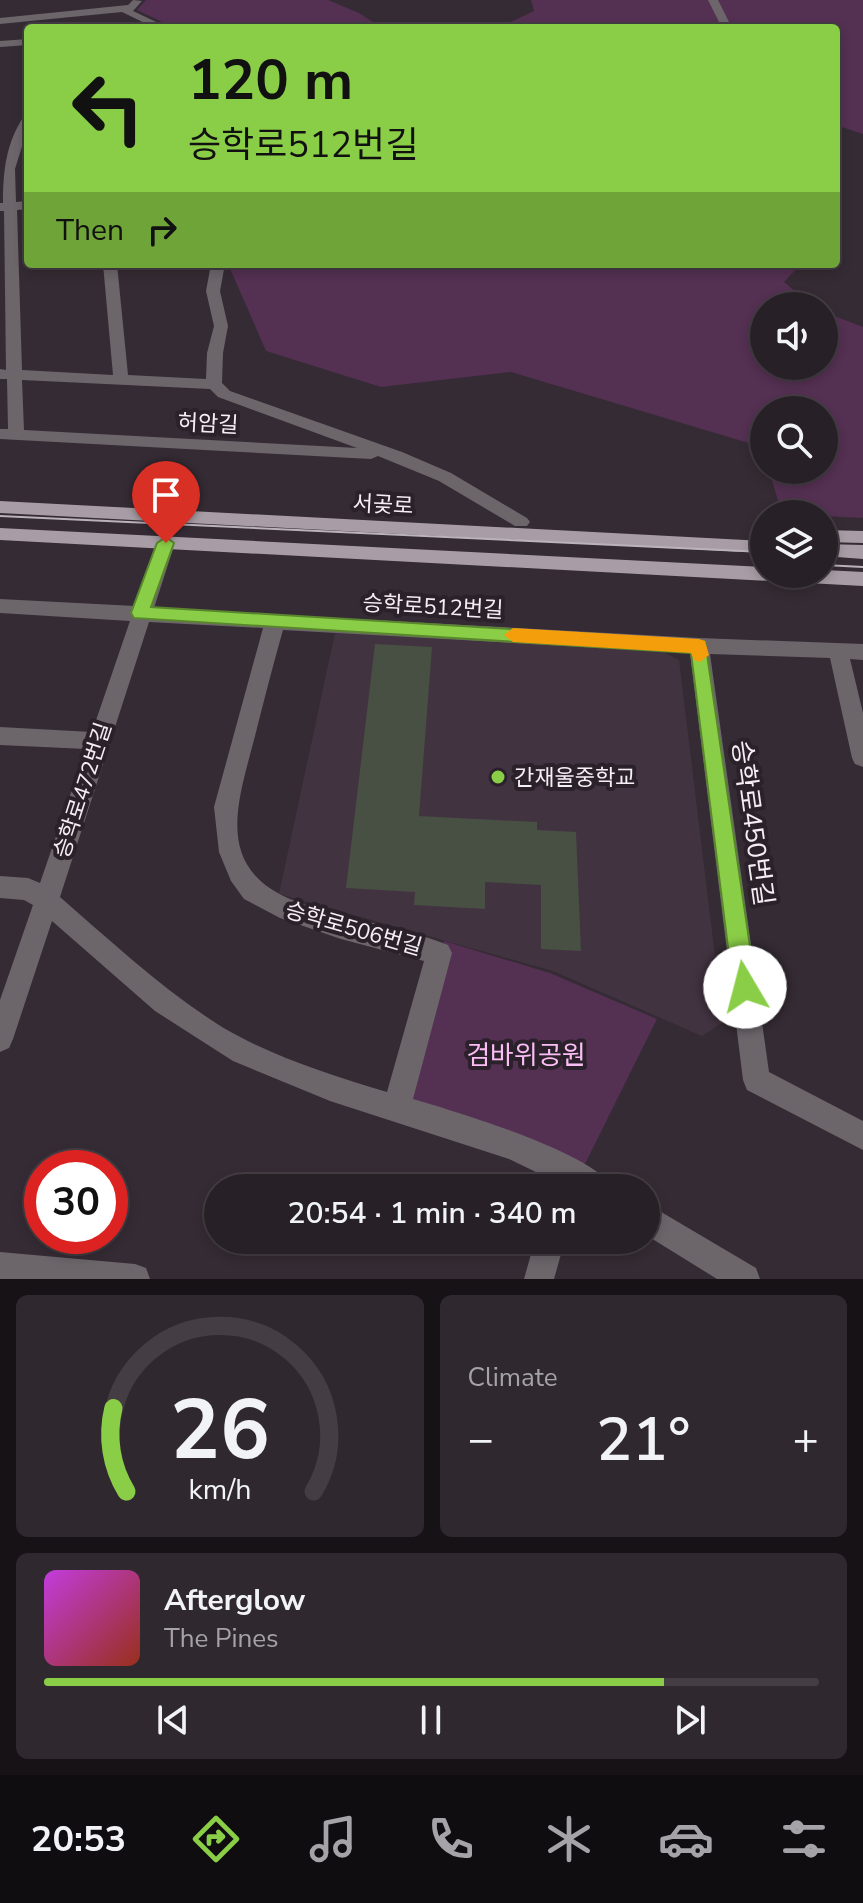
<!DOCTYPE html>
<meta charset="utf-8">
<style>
:root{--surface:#282027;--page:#30282f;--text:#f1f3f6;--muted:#a5a3a7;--line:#443e44;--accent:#8ace47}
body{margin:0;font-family:"Nunito Sans","Noto Sans KR",sans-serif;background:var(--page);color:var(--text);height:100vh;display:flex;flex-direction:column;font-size:30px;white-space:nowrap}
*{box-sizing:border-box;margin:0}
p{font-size:26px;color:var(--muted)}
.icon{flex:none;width:44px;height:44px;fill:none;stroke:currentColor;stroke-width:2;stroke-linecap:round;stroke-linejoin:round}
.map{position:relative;height:1279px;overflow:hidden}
.sheet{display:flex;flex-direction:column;gap:16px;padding:16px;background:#161215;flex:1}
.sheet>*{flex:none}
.top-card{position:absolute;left:24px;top:24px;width:816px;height:244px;border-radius:8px;box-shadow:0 4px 12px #0003,0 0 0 2px var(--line);background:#8ace47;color:#111;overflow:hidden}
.tools{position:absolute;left:750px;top:292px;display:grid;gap:16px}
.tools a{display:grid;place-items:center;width:88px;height:88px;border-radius:50%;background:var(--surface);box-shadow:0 4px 12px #0003,0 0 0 2px var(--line);font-size:40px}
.speed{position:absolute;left:24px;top:1150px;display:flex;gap:16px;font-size:40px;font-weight:700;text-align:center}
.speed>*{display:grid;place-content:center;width:104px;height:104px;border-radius:50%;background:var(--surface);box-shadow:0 4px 12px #0003,0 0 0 2px var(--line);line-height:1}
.speed .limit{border:12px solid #d22;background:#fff;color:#111}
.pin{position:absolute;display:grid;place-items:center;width:68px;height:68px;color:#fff;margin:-82px -34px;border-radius:50% 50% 50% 0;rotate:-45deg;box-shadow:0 0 8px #0007}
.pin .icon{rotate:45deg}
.me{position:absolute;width:88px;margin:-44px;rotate:352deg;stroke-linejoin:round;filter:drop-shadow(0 0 6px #0008)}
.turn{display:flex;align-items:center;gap:28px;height:168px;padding:0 32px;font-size:36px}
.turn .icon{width:104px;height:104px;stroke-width:2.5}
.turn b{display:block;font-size:56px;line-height:68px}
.then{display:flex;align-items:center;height:76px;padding:0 32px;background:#0003;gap:16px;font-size:30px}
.big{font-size:60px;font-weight:600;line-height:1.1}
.sheet .widget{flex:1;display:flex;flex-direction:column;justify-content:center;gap:12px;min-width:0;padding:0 28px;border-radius:12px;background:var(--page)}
.sheet .dial{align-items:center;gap:0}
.dial svg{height:208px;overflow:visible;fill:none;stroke:var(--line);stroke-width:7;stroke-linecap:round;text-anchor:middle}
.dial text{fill:var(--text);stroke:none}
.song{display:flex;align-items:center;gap:24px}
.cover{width:96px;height:96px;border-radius:12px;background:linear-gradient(135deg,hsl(290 70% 55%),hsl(10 70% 35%))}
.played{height:8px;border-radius:4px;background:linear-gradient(90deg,var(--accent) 80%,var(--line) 80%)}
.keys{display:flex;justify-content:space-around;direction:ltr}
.heat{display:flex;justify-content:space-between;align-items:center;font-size:44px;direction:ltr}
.sheet .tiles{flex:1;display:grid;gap:16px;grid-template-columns:1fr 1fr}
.widget:last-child{grid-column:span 2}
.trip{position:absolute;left:204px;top:1174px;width:456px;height:80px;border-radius:40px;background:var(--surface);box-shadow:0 4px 12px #0003,0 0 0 2px var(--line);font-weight:600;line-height:80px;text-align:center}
.dock{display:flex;height:128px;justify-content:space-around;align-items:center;background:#100d10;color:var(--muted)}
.dock .icon{width:56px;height:56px}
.dock .on{color:var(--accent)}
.dock b{font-size:36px;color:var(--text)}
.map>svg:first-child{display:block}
.built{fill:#423341}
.green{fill:#543052}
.building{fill:#484f43}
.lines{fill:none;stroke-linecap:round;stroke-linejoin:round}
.minor{fill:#6c666b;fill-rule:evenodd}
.major{fill:#a89da6;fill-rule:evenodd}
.tram{stroke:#bbb3bb;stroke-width:2}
.route{fill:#8ace47;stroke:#5a862e;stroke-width:2}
.slow{fill:#f59e0b}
.poi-dot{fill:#8ace47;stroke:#2b212a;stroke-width:3}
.labels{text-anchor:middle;stroke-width:8;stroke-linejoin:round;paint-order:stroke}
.street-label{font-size:22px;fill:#f5eef5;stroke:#2b212a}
.poi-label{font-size:22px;fill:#f5eef5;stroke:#2b212a;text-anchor:start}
.near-street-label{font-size:26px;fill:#f5eef5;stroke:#2b212a}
.near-park-label{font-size:26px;fill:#fabdf5;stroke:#2b212a}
</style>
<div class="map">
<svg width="863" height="1279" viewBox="0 0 863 1279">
<rect width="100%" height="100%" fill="#352b34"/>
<path class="built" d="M335,633L661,651L679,660L723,1022L702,1036L553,971L279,894Z"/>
<path class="green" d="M146,0H328L359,13L382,28H175L137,10Z
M531,0H863V134L836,125V28H498L534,11Z
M228,264H801L784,282L813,306H764V366H824V312L863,327V518L782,514L769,470H824V410H764V454L762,447L511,372L381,387L266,351Z
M444,941L550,973L657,1019L581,1172L400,1105Z"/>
<path class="building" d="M375,644L432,647L419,816L537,822V830L576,832L581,951L541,949V885L485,882V909L414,905L415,892L346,888Z"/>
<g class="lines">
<path class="minor" d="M133,0L142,1L133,11L169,28H155L122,12L0,24V18L128,5Z
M708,0H718L732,28H722Z
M28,39V45L0,47V41Z
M28,115V127L15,169L16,202L28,201V209L17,210L22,370L113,375L103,264H117L128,375L206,379L207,353L214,326L206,291L211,264H225L220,291L228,326L223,353L222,383L230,391L402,452L451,473L527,518L530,522L527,526H515L439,481L378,456L371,459L0,439V429H8L7,379H0V369L6,370L4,211H0V203H3C3,171 6,143 24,116ZM22,380L210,389L218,397L357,448L24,430Z
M166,537L175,543L154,608L699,638L863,644V660L850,659L863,713V767L855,764L852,758L830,658L710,654L769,1072L863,1121V1150L747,1090L743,1080L690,653L283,630C273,665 264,700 255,736C238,802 212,869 295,901C345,920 399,925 448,945L452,953L413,1099C451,1110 598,1154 612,1188H569L509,1159L330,1101L233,1061L155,1011L52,921L13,1039L9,1048L0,1052V1000L33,905L24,900L0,898V876L28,878L40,883L86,749L0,745V727L92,732L130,621L0,613V599L135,606L157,543ZM149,622L263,628L214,807L219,852L231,881L244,899L280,918L341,939L424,961L387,1092C331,1075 273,1057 222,1027C163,990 112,942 60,897Z
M646,1203L756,1268L760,1279H717L646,1235Z
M535,1240H565L554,1279H524Z
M0,1252L135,1264L146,1268L150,1279H0Z"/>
<path class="major" d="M0,501L764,541V553L0,513Z
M0,528L764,567V574H824V570L863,572V586L0,540Z
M824,530L863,531V543L824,542Z
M824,544L863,545V559L824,556Z"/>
<path class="tram" d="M0,516L764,552
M824,565L863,567"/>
</g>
<path class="route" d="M166,537L174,543L151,607L705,641L756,987L753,995L745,999L737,995L733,987L691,653L134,618L131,613L157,543Z"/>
<path class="slow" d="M513,628L699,639L705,641L709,655L700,662L694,660L691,653L513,642L504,635Z"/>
<circle class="poi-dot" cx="498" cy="777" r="8"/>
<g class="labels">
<g class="street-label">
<text transform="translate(208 423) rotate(3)" y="8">허암길</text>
<text transform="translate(383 504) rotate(3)" y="8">서곶로</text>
<text transform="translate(433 606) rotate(3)" y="8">승학로512번길</text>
<text transform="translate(82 790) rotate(-72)" y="8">승학로472번길</text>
<text transform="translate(354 928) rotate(16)" y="8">승학로506번길</text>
</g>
<g class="poi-label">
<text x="514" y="785">간재울중학교</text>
</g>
<g class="near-street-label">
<text transform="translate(753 823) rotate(82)" y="9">승학로450번길</text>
</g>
<g class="near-park-label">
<text x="526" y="1064">검바위공원</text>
</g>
</g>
</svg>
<div class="tools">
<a><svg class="icon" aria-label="sound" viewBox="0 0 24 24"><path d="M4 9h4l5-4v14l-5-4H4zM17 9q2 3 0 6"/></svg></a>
<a><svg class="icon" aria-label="search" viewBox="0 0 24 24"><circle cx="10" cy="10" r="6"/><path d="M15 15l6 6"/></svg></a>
<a><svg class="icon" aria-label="layers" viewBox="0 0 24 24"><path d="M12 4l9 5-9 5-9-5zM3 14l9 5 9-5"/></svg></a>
</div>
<div class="speed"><div class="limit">30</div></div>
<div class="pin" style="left:166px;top:543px;background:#d93025"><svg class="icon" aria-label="arrive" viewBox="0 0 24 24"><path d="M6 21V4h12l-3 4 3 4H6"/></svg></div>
<svg class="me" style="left:745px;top:987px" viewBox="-20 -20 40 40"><circle r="19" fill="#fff"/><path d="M0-13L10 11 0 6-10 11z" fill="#8ace47"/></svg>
<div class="trip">20:54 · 1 min · 340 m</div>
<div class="top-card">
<div class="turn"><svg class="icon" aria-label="left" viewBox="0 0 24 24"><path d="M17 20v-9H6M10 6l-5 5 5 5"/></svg><div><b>120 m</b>승학로512번길</div></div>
<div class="then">Then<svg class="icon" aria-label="right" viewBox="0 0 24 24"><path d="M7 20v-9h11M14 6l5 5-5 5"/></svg></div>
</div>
</div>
<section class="sheet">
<div class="tiles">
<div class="widget dial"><svg viewBox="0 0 100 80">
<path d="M14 69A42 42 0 1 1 86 69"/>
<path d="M14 69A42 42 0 0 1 9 37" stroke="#8ace47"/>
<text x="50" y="56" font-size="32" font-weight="700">26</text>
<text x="50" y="72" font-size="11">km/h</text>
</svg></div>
<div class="widget"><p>Climate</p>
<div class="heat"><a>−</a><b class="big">21°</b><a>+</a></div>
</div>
<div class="widget">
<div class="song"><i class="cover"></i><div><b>Afterglow</b><p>The Pines</p></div></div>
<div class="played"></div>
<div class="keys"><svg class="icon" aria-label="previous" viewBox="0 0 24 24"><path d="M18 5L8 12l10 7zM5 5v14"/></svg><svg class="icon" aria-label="pause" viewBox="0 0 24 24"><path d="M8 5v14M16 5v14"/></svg><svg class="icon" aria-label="next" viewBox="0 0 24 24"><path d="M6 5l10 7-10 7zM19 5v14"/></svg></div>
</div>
</div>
</section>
<nav class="dock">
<b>20:53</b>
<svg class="icon on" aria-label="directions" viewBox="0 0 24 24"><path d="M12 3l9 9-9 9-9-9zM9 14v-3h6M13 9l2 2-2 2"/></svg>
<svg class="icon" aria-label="music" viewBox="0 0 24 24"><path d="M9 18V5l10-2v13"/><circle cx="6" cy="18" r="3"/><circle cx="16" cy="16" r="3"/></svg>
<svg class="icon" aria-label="phone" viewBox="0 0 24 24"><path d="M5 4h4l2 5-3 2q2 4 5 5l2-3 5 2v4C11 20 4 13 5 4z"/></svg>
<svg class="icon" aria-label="climate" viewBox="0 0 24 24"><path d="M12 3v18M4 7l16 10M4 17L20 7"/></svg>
<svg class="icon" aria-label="car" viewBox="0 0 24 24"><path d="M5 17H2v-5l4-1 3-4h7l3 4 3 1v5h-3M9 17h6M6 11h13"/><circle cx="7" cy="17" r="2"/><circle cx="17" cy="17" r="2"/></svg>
<svg class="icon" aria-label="filters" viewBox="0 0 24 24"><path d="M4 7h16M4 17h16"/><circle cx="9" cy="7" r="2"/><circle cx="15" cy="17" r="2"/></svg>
</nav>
